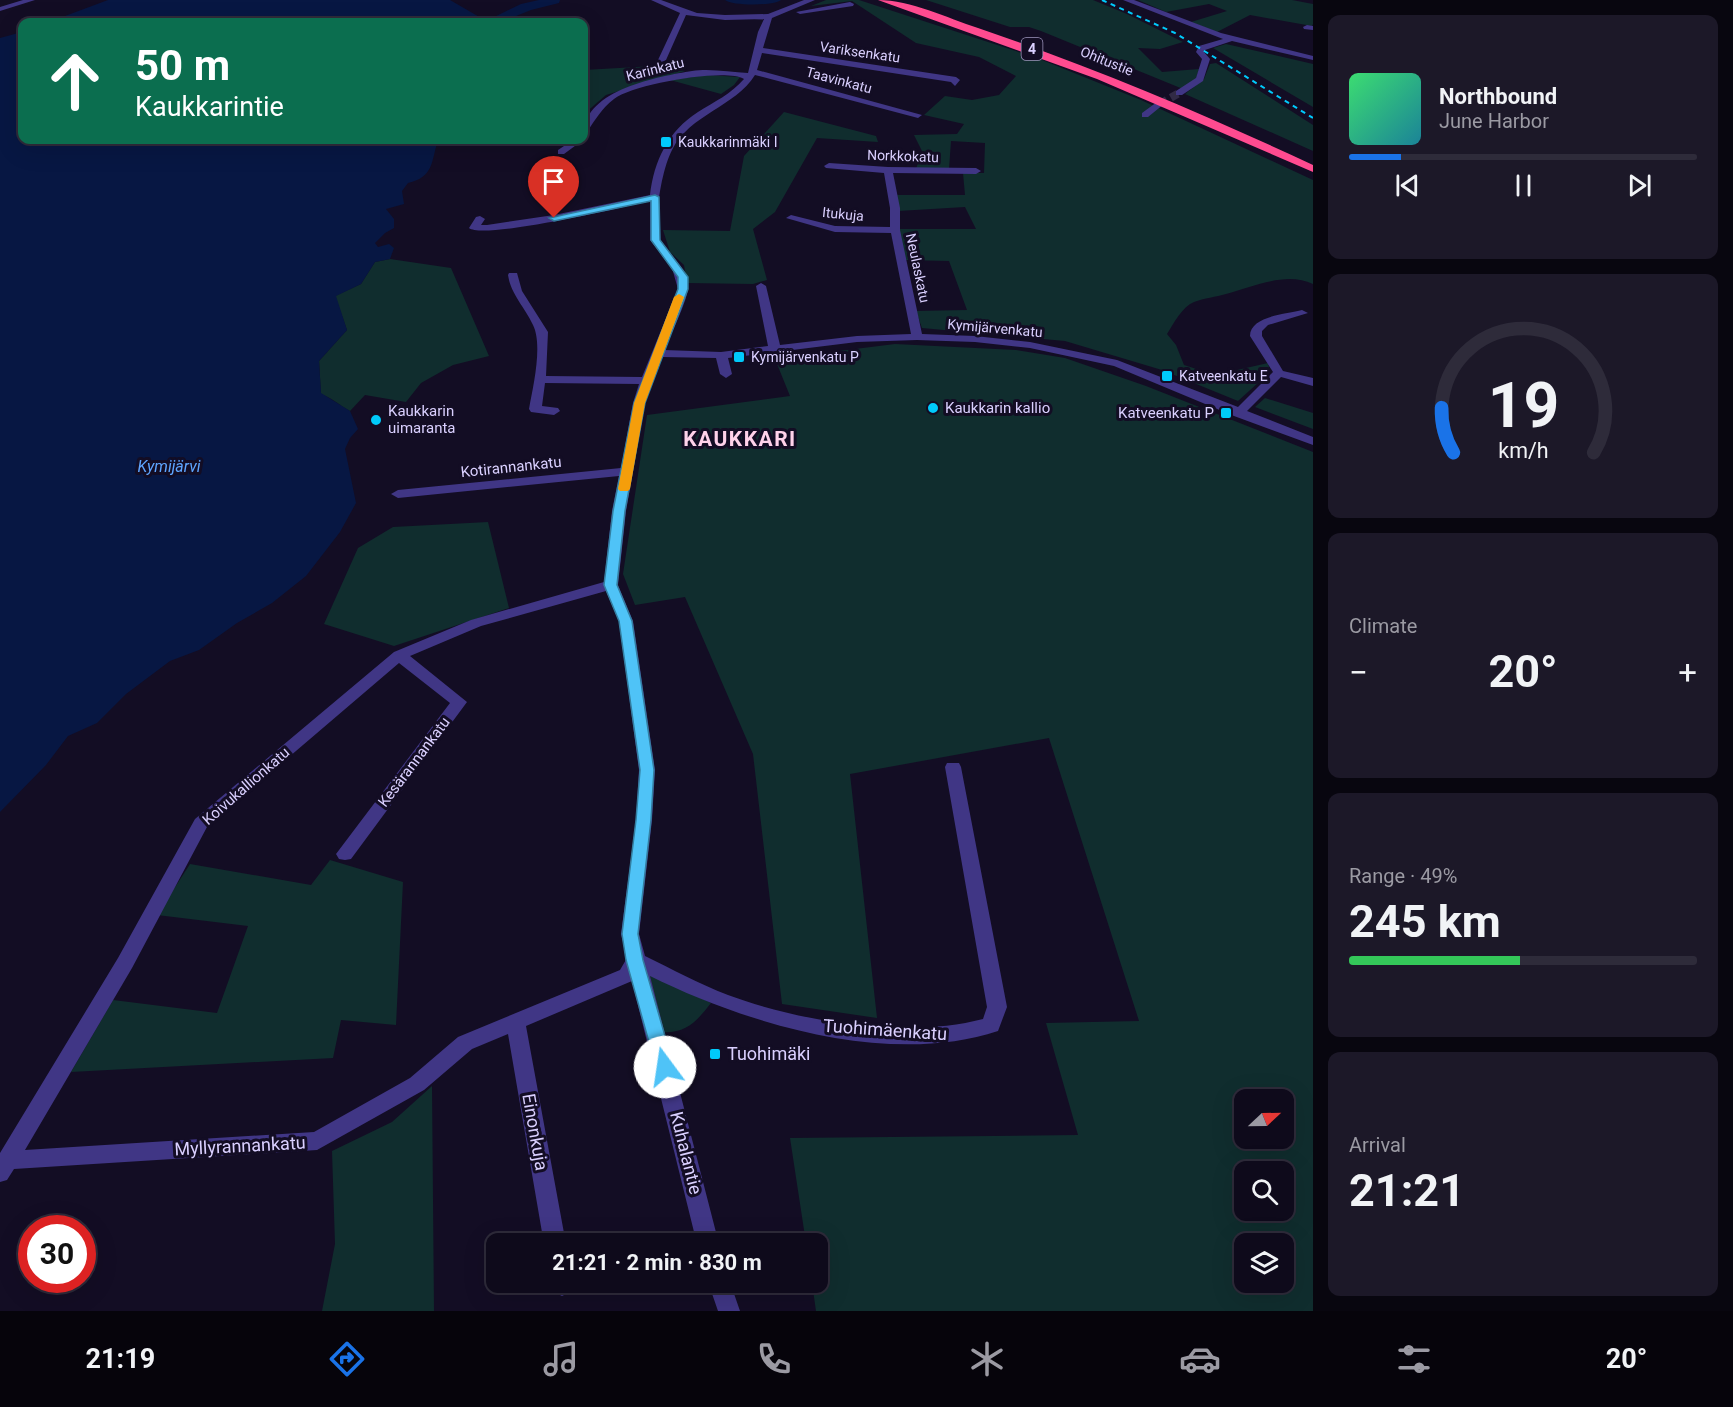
<!DOCTYPE html>
<meta charset="utf-8">
<style>
:root{--surface:#0e0a1b;--page:#1c1828;--text:#f1f3f6;--muted:#9b9aa3;--line:#2e2b3a;--accent:#1a73e8}
body{margin:0;font-family:Roboto,sans-serif;background:var(--page);color:var(--text);height:100vh;display:flex;flex-direction:column;font-size:22px;white-space:nowrap}
*{box-sizing:border-box;margin:0}
p{font-size:20px;color:var(--muted)}
.icon{flex:none;width:33px;height:33px;fill:none;stroke:currentColor;stroke-width:2;stroke-linecap:round;stroke-linejoin:round}
.map{position:relative;flex:1;overflow:hidden}
.sheet{display:flex;flex-direction:column;gap:15px;padding:15px;background:#08060f;width:420px}
.sheet>*{flex:none}
.top-card{position:absolute;left:18px;top:18px;width:570px;height:126px;border-radius:12px;box-shadow:0 6px 24px #0002,0 0 0 2px var(--line);background:#0b6e4f;color:#fff;overflow:hidden}
.needle{width:39px;rotate:68deg}
.controls{position:absolute;left:1234px;top:1089px;display:grid;gap:12px}
.controls a{display:grid;place-items:center;width:60px;height:60px;border-radius:12px;background:var(--surface);box-shadow:0 6px 24px #0002,0 0 0 2px var(--line);font-size:30px}
.speed{position:absolute;left:18px;top:1215px;display:flex;gap:12px;font-size:30px;font-weight:700;text-align:center}
.speed>*{display:grid;place-content:center;width:78px;height:78px;border-radius:50%;background:var(--surface);box-shadow:0 6px 24px #0002,0 0 0 2px var(--line);line-height:1}
.speed .limit{border:9px solid #d22;background:#fff;color:#111}
.pin{position:absolute;display:grid;place-items:center;width:51px;height:51px;color:#fff;margin:-62px -26px;border-radius:50% 50% 50% 0;rotate:-45deg;box-shadow:0 0 6px #0007}
.pin .icon{rotate:45deg}
.me{position:absolute;width:66px;margin:-33px;rotate:346deg;stroke-linejoin:round;filter:drop-shadow(0 0 4px #0008)}
.turn{display:flex;align-items:center;gap:21px;height:126px;padding:0 18px;font-size:27px}
.turn .icon{width:78px;height:78px;stroke-width:2.5}
.turn b{display:block;font-size:42px;line-height:51px}
.big{font-size:45px;font-weight:700;line-height:1.1}
.sheet .tile{flex:1;display:flex;flex-direction:column;justify-content:center;gap:9px;min-width:0;padding:0 21px;border-radius:12px;background:var(--page)}
.sheet .dial{align-items:center;gap:0}
.dial svg{height:156px;overflow:visible;fill:none;stroke:var(--line);stroke-width:7;stroke-linecap:round;text-anchor:middle}
.dial text{fill:var(--text);stroke:none}
.song{display:flex;align-items:center;gap:18px}
.cover{width:72px;height:72px;border-radius:9px;background:linear-gradient(135deg,hsl(140 70% 55%),hsl(190 70% 35%))}
.played{height:6px;border-radius:3px;background:linear-gradient(90deg,var(--accent) 15%,var(--line) 15%)}
.keys{display:flex;justify-content:space-around;direction:ltr}
.heat{display:flex;justify-content:space-between;align-items:center;font-size:33px;direction:ltr}
.charge{height:9px;border-radius:4px;background:linear-gradient(90deg,#34c759 49%,var(--line) 0)}
.trip{position:absolute;left:486px;top:1233px;width:342px;height:60px;border-radius:12px;background:var(--surface);box-shadow:0 6px 24px #0002,0 0 0 2px var(--line);font-weight:700;line-height:60px;text-align:center}
.tab-bar{display:flex;height:96px;justify-content:space-around;align-items:center;background:#06040b;color:var(--muted)}
.tab-bar .icon{width:42px;height:42px}
.tab-bar .current{color:var(--accent)}
.tab-bar b{font-size:27px;color:var(--text)}
main{display:flex;flex:1;min-height:0}
.map>svg:first-child{display:block}
.green{fill:#102d2e;fill-rule:evenodd}
.water{fill:#071743}
.lines{fill:none;stroke-linecap:round;stroke-linejoin:round}
.river{fill:#071743;fill-rule:evenodd}
.minor-tunnel{stroke:#312a45;stroke-width:8;stroke-dasharray:8 4.5;stroke-linecap:butt}
.minor{fill:#403685;fill-rule:evenodd}
.highway{fill:#ff4b90;fill-rule:evenodd}
.rail{stroke:#00cafb;stroke-width:2;stroke-dasharray:5 4.5;stroke-linecap:butt}
.route{fill:#4fc3f7;stroke:#337fa1;stroke-width:1.5}
.slow{fill:#f59e0b}
.poi-dot{fill:#00cafb;stroke:#130d24;stroke-width:2}
.labels{text-anchor:middle;stroke-width:6;stroke-linejoin:round;paint-order:stroke}
.shield{fill:#130d24;stroke:#9e96bd;stroke-width:1.5}
.shield-label{font-size:14px;font-weight:bold;fill:#dad0ff}
.far-street-label{font-size:14px;fill:#dad0ff;stroke:#130d24}
.far-poi-label{font-size:14px;fill:#dad0ff;stroke:#130d24;text-anchor:start}
.poi-label{font-size:15px;fill:#dad0ff;stroke:#130d24;text-anchor:start}
.street-label{font-size:15px;fill:#dad0ff;stroke:#130d24}
.water-label{font-size:16px;font-style:italic;fill:#5ea5ff;stroke:#130d24}
.near-street-label{font-size:18px;fill:#dad0ff;stroke:#130d24}
.near-poi-label{font-size:18px;fill:#dad0ff;stroke:#130d24;text-anchor:start}
.district-label{font-size:21px;font-weight:bold;letter-spacing:1.5px;fill:#ffd2ea;stroke:#130d24}
</style>
<main>
<div class="map">
<svg width="1313" height="1311" viewBox="0 0 1313 1311">
<rect width="100%" height="100%" fill="#130d24"/>
<path class="green" d="M826,0H859L1037,58L1141,100L1313,180V284C1286,271 1253,287 1226,294C1216,297 1204,298 1194,302C1182,307 1174,323 1167,334L1176,345L1184,365L1215,375L1268,363L1270,372L1238,401L1162,370L1065,341L922,328L916,311L967,310L949,261L905,260L899,229H976L965,207L898,211L897,195H965L963,173H984L985,143L951,141L949,169H916L922,151L914,135L957,134L964,124L924,115L945,96L972,100L999,95L1016,76L979,57L916,43L852,1L811,6Z
M926,0H1093L1127,14L1183,42L1160,49L1138,48L1162,72L1199,69L1196,79L1183,89L1041,31L1029,27H1010Z
M1138,0H1292L1313,4V24L1312,26L1250,15L1217,32L1191,22L1227,11L1209,4L1166,12Z
M1226,44L1313,64V107L1213,48Z
M1216,63L1313,125V151L1185,94L1204,79L1210,64Z
M654,66L685,71L606,95L584,114V70Z
M707,75L740,77L734,85L721,94L670,80Z
M784,112L876,136L878,142L817,138L775,212L753,229L767,280L753,284L687,283L684,265L670,252L663,230L730,231L744,156Z
M390,259L451,268L489,356L453,365L421,383L406,402L365,395L350,411C339,405 332,398 321,394L319,361L347,330L335,296L361,284L375,262Z
M895,344L1016,350L1065,358L1146,386L1313,452V1311H816L812,1283L818,1282V1244L806,1243L790,1138L1078,1135L1046,1023L1139,1021L1049,738L850,774L877,1018L782,1004L753,754L685,597L635,605L623,574L647,415L790,396L775,359ZM1245,1100H1284V1138H1245ZM1245,1172H1284V1210H1245ZM1245,1244H1284V1282H1245Z
M1265,398L1313,413V429L1255,407Z
M488,522L509,608L394,646L324,624L358,548L393,527Z
M330,860L403,882L396,1025L341,1020L333,1058L71,1072L113,1000L217,1013L248,926L157,915L190,864L311,885Z
M649,971L711,1003C697,1021 686,1034 661,1032Z
M432,1086L434,1311H322L335,1244L332,1151L392,1122Z"/>
<path class="water" d="M108,0H450L488,22H49Z
M22,32V140H438C431,162 434,177 408,183L402,191L404,204L386,209L394,219V228L385,233L375,243L378,247L389,244L394,248L390,259L375,262L361,284L336,296L347,330L319,361L321,393L350,411L358,429L350,438L345,449L356,503L340,532L306,576L272,603L237,623L199,650L170,661L126,694L97,723L68,736L46,765L0,812V38Z"/>
<g class="lines">
<path class="river" d="M539,0H560L559,3L531,10L501,22H484L521,4Z
M725,0H781C774,6 732,6 725,0Z"/>
<path class="minor-tunnel" d="M1160,104L1179,93"/>
<path class="minor" d="M23,0H35L0,11V7Z
M651,0H661L697,13L725,15L768,14L804,0H815L772,18L763,48L956,77L960,80L955,86L951,82L762,53L757,70L922,115L918,118L755,75C735,107 690,114 672,150C662,169 653,219 660,239C666,256 687,264 688,286C689,298 670,336 664,350L721,352L768,346L756,286L761,283L766,286L780,345L857,336L911,334L891,233L835,232L786,218L791,215L835,226L890,227V208L884,173L826,168L824,166L829,163L888,167L976,168L981,171L976,174L893,173L900,208V230L922,334L975,336L1030,342L1117,360L1238,407L1273,372L1250,336C1250,316 1287,314 1302,310L1308,313L1268,325L1262,331V336L1283,371L1313,378V386L1281,377L1247,411L1313,437V445L1234,416L1114,366L1030,348L975,342L917,340L857,342L728,358L732,374L726,378L720,374L716,358L662,357L645,403L626,511L618,585L633,621L655,770L652,820L639,934L645,956C672,969 699,984 728,995C800,1022 908,1039 983,1019L987,1007L945,767L947,763H959L961,767L1007,1007L998,1031C890,1067 747,1024 650,976L719,1244H697L632,981L526,1026L566,1244H544L508,1034L472,1049L424,1090L317,1150L14,1169L7,1180L0,1182V1153L118,958L195,819L394,652L471,620L604,582L612,511L619,476L398,498L391,494L398,490L621,468L633,403L639,384L545,383L542,406L558,408L560,411L554,415L531,412L529,409C533,387 543,345 533,325C525,307 511,295 508,275L509,273H517L522,291L548,332L546,376L642,377L678,289L672,268L650,240V201C623,207 484,240 469,228L476,217L480,216L485,219L481,225H487L554,215L650,195C654,161 668,131 698,112C714,102 731,94 744,79C725,68 634,84 614,99C602,108 595,120 587,132L584,133C584,90 660,76 692,71C709,68 730,72 748,73L758,32L764,19L725,20L686,15L666,60L662,62L658,60L680,13ZM606,591L619,621L639,770L636,820L621,934L627,958L620,970L458,1037L410,1078L314,1132L25,1150L132,968L207,827L399,663L450,703L336,854L339,859L345,860L351,859L467,702L410,656L481,626Z
M1123,0H1134L1221,33L1313,56V60L1232,41L1205,50L1204,52L1210,59L1203,81L1182,95H1176V91L1196,78L1202,59L1196,52L1199,46L1223,39Z
M850,2L854,4L853,6L800,14L796,12Z
M1307,25L1313,26V30L1304,29L1303,27Z
M1157,102L1164,104L1148,117H1142V113Z
M573,140H583L564,154H558V150Z
M551,1282H573L570,1292L562,1296L554,1292Z
M708,1282H730L740,1311H718Z"/>
<path class="highway" d="M878,0C911,0 947,18 978,28C1093,67 1204,114 1313,165V172L1097,79Z"/>
<path class="rail" d="M1102,0L1175,33L1313,118"/>
</g>
<path class="route" d="M655,195L659,197L660,240L688,277V289L645,403L625,511L617,585L632,621L654,770L651,820L638,934L643,960L674,1067L672,1072L665,1074L659,1072L656,1067L626,960L622,934L636,820L640,770L619,621L604,585L613,511L634,403L678,289V277L651,240V201L554,221L549,218Z"/>
<path class="slow" d="M679,294L684,297L645,403L630,489L628,491H620L618,489L634,403L674,297Z"/>
<g class="poi-dot">
<rect x="660" y="136" width="12" height="12" rx="3"/>
<rect x="733" y="351" width="12" height="12" rx="3"/>
<rect x="1161" y="370" width="12" height="12" rx="3"/>
<circle cx="933" cy="408" r="6"/>
<rect x="1220" y="407" width="12" height="12" rx="3"/>
<circle cx="376" cy="420" r="6"/>
<rect x="709" y="1048" width="12" height="12" rx="3"/>
</g>
<g class="labels">
<rect class="shield" x="1021.5" y="38" width="21" height="22" rx="4.5"/>
<g class="shield-label">
<text x="1032" y="54">4</text>
</g>
<g class="far-street-label">
<text transform="translate(860 52) rotate(8)" y="5">Variksenkatu</text>
<text transform="translate(1107 61) rotate(22)" y="5">Ohitustie</text>
<text transform="translate(655 69) rotate(-14)" y="5">Karinkatu</text>
<text transform="translate(839 80) rotate(15)" y="5">Taavinkatu</text>
<text transform="translate(903 156) rotate(2)" y="5">Norkkokatu</text>
<text transform="translate(843 214) rotate(6)" y="5">Itukuja</text>
<text transform="translate(918 268) rotate(78)" y="5">Neulaskatu</text>
<text transform="translate(995 328) rotate(5)" y="5">Kymijärvenkatu</text>
</g>
<g class="far-poi-label">
<text x="678" y="147">Kaukkarinmäki I</text>
<text x="751" y="362">Kymijärvenkatu P</text>
<text x="1179" y="381">Katveenkatu E</text>
</g>
<g class="poi-label">
<text x="945" y="413">Kaukkarin kallio</text>
<text x="388" y="416">Kaukkarin<tspan x="388" dy="17">uimaranta</tspan></text>
<text x="1214" y="418" text-anchor="end">Katveenkatu P</text>
</g>
<g class="street-label">
<text transform="translate(511 467) rotate(-6)" y="5">Kotirannankatu</text>
<text transform="translate(414 762) rotate(-53)" y="5">Kesärannankatu</text>
<text transform="translate(246 786) rotate(-41)" y="5">Koivukallionkatu</text>
</g>
<g class="water-label">
<text x="169" y="472">Kymijärvi</text>
</g>
<g class="near-street-label">
<text transform="translate(885 1030) rotate(4)" y="6">Tuohimäenkatu</text>
<text transform="translate(535 1132) rotate(80)" y="6">Einonkuja</text>
<text transform="translate(240 1146) rotate(-3)" y="6">Myllyrannankatu</text>
<text transform="translate(686 1153) rotate(76)" y="6">Kuhalantie</text>
</g>
<g class="near-poi-label">
<text x="727" y="1060">Tuohimäki</text>
</g>
<g class="district-label">
<text x="740" y="446">KAUKKARI</text>
</g>
</g>
</svg>
<div class="controls">
<a><svg class="needle" viewBox="-14 -14 28 28"><path d="M0-13l5 13h-10z" fill="#e53935"/><path d="M0 13l5-13h-10z" fill="#9b9aa3"/></svg></a>
<a><svg class="icon" aria-label="search" viewBox="0 0 24 24"><circle cx="10" cy="10" r="6"/><path d="M15 15l6 6"/></svg></a>
<a><svg class="icon" aria-label="layers" viewBox="0 0 24 24"><path d="M12 4l9 5-9 5-9-5zM3 14l9 5 9-5"/></svg></a>
</div>
<div class="speed"><div class="limit">30</div></div>
<div class="pin" style="left:554px;top:218px;background:#d93025"><svg class="icon" aria-label="arrive" viewBox="0 0 24 24"><path d="M6 21V4h12l-3 4 3 4H6"/></svg></div>
<svg class="me" style="left:665px;top:1067px" viewBox="-20 -20 40 40"><circle r="19" fill="#fff"/><path d="M0-13L10 11 0 6-10 11z" fill="#4fc3f7"/></svg>
<div class="trip">21:21 · 2 min · 830 m</div>
<div class="top-card">
<div class="turn"><svg class="icon" aria-label="ahead" viewBox="0 0 24 24"><path d="M12 20V5M6 11l6-6 6 6"/></svg><div><b>50 m</b>Kaukkarintie</div></div>
</div>
</div>
<section class="sheet">
<div class="tile">
<div class="song"><i class="cover"></i><div><b>Northbound</b><p>June Harbor</p></div></div>
<div class="played"></div>
<div class="keys"><svg class="icon" aria-label="previous" viewBox="0 0 24 24"><path d="M18 5L8 12l10 7zM5 5v14"/></svg><svg class="icon" aria-label="pause" viewBox="0 0 24 24"><path d="M8 5v14M16 5v14"/></svg><svg class="icon" aria-label="next" viewBox="0 0 24 24"><path d="M6 5l10 7-10 7zM19 5v14"/></svg></div>
</div>
<div class="tile dial"><svg viewBox="0 0 100 80">
<path d="M14 69A42 42 0 1 1 86 69"/>
<path d="M14 69A42 42 0 0 1 8 46" stroke="#1a73e8"/>
<text x="50" y="56" font-size="32" font-weight="700">19</text>
<text x="50" y="72" font-size="11">km/h</text>
</svg></div>
<div class="tile"><p>Climate</p>
<div class="heat"><a>−</a><b class="big">20°</b><a>+</a></div>
</div>
<div class="tile"><p>Range · 49%</p><b class="big">245 km</b><div class="charge"></div></div>
<div class="tile"><p>Arrival</p><b class="big">21:21</b></div>
</section>
</main>
<nav class="tab-bar">
<b>21:19</b>
<svg class="icon current" aria-label="directions" viewBox="0 0 24 24"><path d="M12 3l9 9-9 9-9-9zM9 14v-3h6M13 9l2 2-2 2"/></svg>
<svg class="icon" aria-label="music" viewBox="0 0 24 24"><path d="M9 18V5l10-2v13"/><circle cx="6" cy="18" r="3"/><circle cx="16" cy="16" r="3"/></svg>
<svg class="icon" aria-label="phone" viewBox="0 0 24 24"><path d="M5 4h4l2 5-3 2q2 4 5 5l2-3 5 2v4C11 20 4 13 5 4z"/></svg>
<svg class="icon" aria-label="climate" viewBox="0 0 24 24"><path d="M12 3v18M4 7l16 10M4 17L20 7"/></svg>
<svg class="icon" aria-label="car" viewBox="0 0 24 24"><path d="M5 17H2v-5l4-1 3-4h7l3 4 3 1v5h-3M9 17h6M6 11h13"/><circle cx="7" cy="17" r="2"/><circle cx="17" cy="17" r="2"/></svg>
<svg class="icon" aria-label="filters" viewBox="0 0 24 24"><path d="M4 7h16M4 17h16"/><circle cx="9" cy="7" r="2"/><circle cx="15" cy="17" r="2"/></svg>
<b>20°</b>
</nav>
